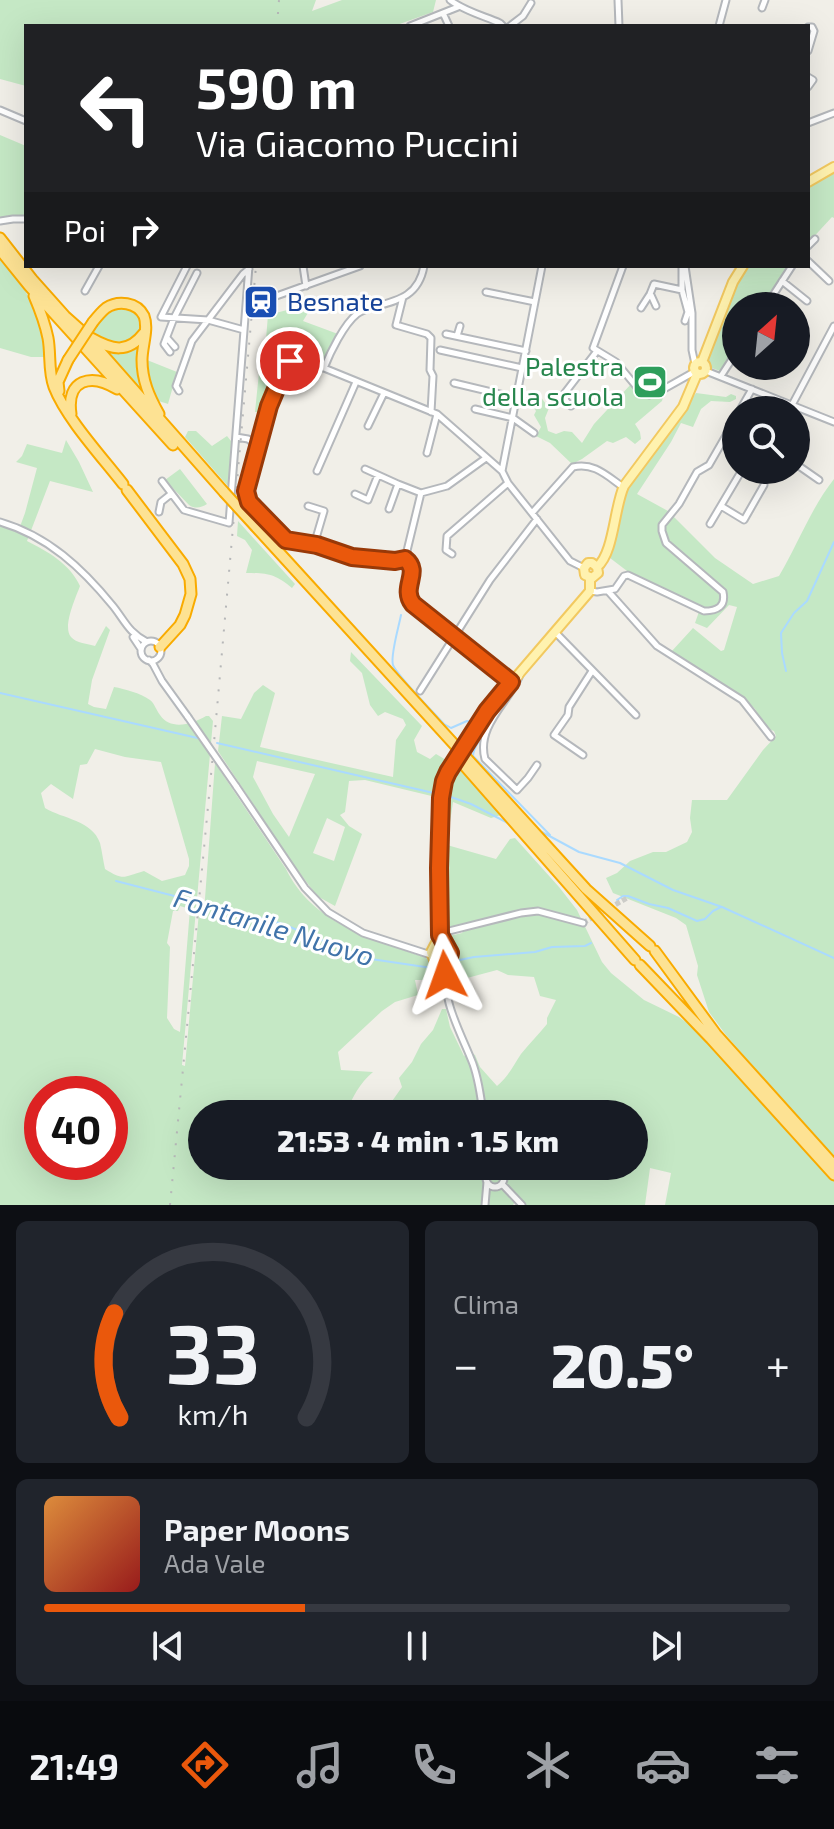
<!DOCTYPE html>
<html lang="it">
<meta charset="utf-8">
<style>
:root{--surface:#171b24;--page:#20242c;--text:#f1f3f6;--muted:#9ea1a6;--line:#363941;--accent:#ea580c}
body{margin:0;font-family:"Exo 2",sans-serif;background:var(--page);color:var(--text);height:100vh;display:flex;flex-direction:column;font-size:30px;white-space:nowrap}
*{box-sizing:border-box;margin:0}
p{font-size:26px;color:var(--muted)}
.icon{flex:none;width:44px;height:44px;fill:none;stroke:currentColor;stroke-width:2;stroke-linecap:round;stroke-linejoin:round}
.map{position:relative;height:1205px;overflow:hidden}
.side{display:flex;flex-direction:column;gap:16px;padding:16px;background:#0d0f14;flex:1}
.side>*{flex:none}
.top-card{position:absolute;left:24px;top:24px;width:786px;height:244px;border-radius:0px;box-shadow:0 8px 32px #0002;background:#202124;color:#fff;overflow:hidden}
.needle{width:52px;rotate:27deg}
.buttons{position:absolute;left:722px;top:292px;display:grid;gap:16px}
.buttons a{display:grid;place-items:center;width:88px;height:88px;border-radius:50%;background:var(--surface);box-shadow:0 8px 32px #0002;font-size:40px}
.speed{position:absolute;left:24px;top:1076px;display:flex;gap:16px;font-size:40px;font-weight:700;text-align:center}
.speed>*{display:grid;place-content:center;width:104px;height:104px;border-radius:50%;background:var(--surface);box-shadow:0 8px 32px #0002;line-height:1}
.speed .limit{border:12px solid #d22;background:#fff;color:#111}
.pin{position:absolute;display:grid;place-items:center;width:68px;height:68px;color:#fff;margin:-34px;border:4px solid #fff;border-radius:50%;box-shadow:0 2px 8px #0007}
.me{position:absolute;width:88px;margin:-44px;rotate:356deg;stroke-linejoin:round;filter:drop-shadow(0 0 6px #0008)}
.turn{display:flex;align-items:center;gap:28px;height:168px;padding:0 40px;font-size:36px}
.turn .icon{width:104px;height:104px;stroke-width:2.5}
.turn b{display:block;font-size:56px;line-height:68px}
.then{display:flex;align-items:center;height:76px;padding:0 40px;background:#0003;gap:16px;font-size:30px}
.big{font-size:60px;font-weight:800;line-height:1.1}
.side .card{flex:1;display:flex;flex-direction:column;justify-content:center;gap:12px;min-width:0;padding:0 28px;border-radius:12px;background:var(--page)}
.side .dial{align-items:center;gap:0}
.dial svg{height:208px;overflow:visible;fill:none;stroke:var(--line);stroke-width:7;stroke-linecap:round;text-anchor:middle}
.dial text{fill:var(--text);stroke:none}
.song{display:flex;align-items:center;gap:24px}
.cover{width:96px;height:96px;border-radius:12px;background:linear-gradient(135deg,hsl(30 70% 55%),hsl(0 70% 35%))}
.played{height:8px;border-radius:4px;background:linear-gradient(90deg,var(--accent) 35%,var(--line) 35%)}
.keys{display:flex;justify-content:space-around;direction:ltr}
.heat{display:flex;justify-content:space-between;align-items:center;font-size:44px;direction:ltr}
.side .tiles{flex:1;display:grid;gap:16px;grid-template-columns:1fr 1fr}
.card:last-child{grid-column:span 2}
.trip{position:absolute;left:188px;top:1100px;width:460px;height:80px;border-radius:40px;background:var(--surface);box-shadow:0 8px 32px #0002;font-weight:800;line-height:80px;text-align:center}
.dock{display:flex;height:128px;justify-content:space-around;align-items:center;background:#090b0e;color:var(--muted)}
.dock .icon{width:56px;height:56px}
.dock .on{color:var(--accent)}
.dock b{font-size:36px;color:var(--text)}
.map>svg:first-child{display:block}
.green{fill:#c5e8c5;fill-rule:evenodd}
.lines{fill:none;stroke-linecap:round;stroke-linejoin:round}
.stream{stroke:#aadaff;stroke-width:2}
.minor-tunnel{stroke:#ccccc8;stroke-width:5;stroke-dasharray:5 2.5;stroke-linecap:butt}
.minor-casing{stroke:#b5b8bc;stroke-width:9}
.major-casing{stroke:#f2c960;stroke-width:12}
.highway-casing{stroke:#f9ab00;stroke-width:13}
.minor{stroke:#fff;stroke-width:5}
.major{stroke:#fff2af;stroke-width:8}
.highway{stroke:#fde293;stroke-width:9}
.rail{stroke:#b6b7b8;stroke-width:2;stroke-dasharray:2 10;stroke-linecap:butt}
.minor-bridge-casing{stroke:#b5b8bc;stroke-width:9;stroke-linecap:butt}
.major-bridge-casing{stroke:#f2c960;stroke-width:12;stroke-linecap:butt}
.highway-bridge-casing{stroke:#f9ab00;stroke-width:13;stroke-linecap:butt}
.minor-bridge{stroke:#fff;stroke-width:5}
.major-bridge{stroke:#fff2af;stroke-width:8}
.highway-bridge{stroke:#fde293;stroke-width:9}
.route-casing{stroke:#983908;stroke-width:20}
.route{stroke:#ea580c;stroke-width:14}
.labels{text-anchor:middle;stroke-width:6;stroke-linejoin:round;paint-order:stroke}
.transit-label{font-size:26px;fill:#164399;stroke:#fff;text-anchor:start}
.leisure-label{font-size:26px;fill:#27864d;stroke:#fff;text-anchor:end}
.water-label{font-size:28px;font-style:italic;fill:#4174aa;stroke:#fff}
</style>
<div class="map">
<svg width="834" height="1205" viewBox="0 0 834 1205">
<rect width="100%" height="100%" fill="#f1efe8"/>
<path class="green" d="M0,0H316L312,11L342,0H436L433,12L394,26H26V86L0,79Z
M0,135L26,146V216L0,218Z
M834,170V218L832,217L808,243V186L820,177Z
M0,258L26,292L37,315L45,349V357H31L0,348Z
M746,266H789L762,306H736V347L720,371L709,367C704,348 735,284 746,266Z
M314,303L303,321L338,334L325,361L288,339C272,349 268,354 267,373L270,376L279,375L269,396L265,413L255,412L261,353L265,351L268,315Z
M115,308H130C148,325 144,329 128,345L103,342L90,333L100,320Z
M141,344L149,401L99,346C117,353 125,355 141,344Z
M147,360L177,372L168,404C165,403 158,401 155,399C147,390 146,371 147,360Z
M632,383L645,397H663L662,401L635,424L640,432L641,439L635,444L626,437L613,443L607,441L582,459L572,464L550,443L536,436L541,427L534,415L536,411L529,401L522,406L519,401L522,390L533,396H540L549,408L545,418L548,431L556,434L564,431L572,432L582,443L594,424Z
M696,393L726,397L731,394L736,396V399L730,402L711,401L701,409L693,427L681,423L671,442L637,494L668,511L715,558L753,584L779,576C798,544 811,508 834,479V1162L826,1150L726,1035L709,1012L697,975L698,966L686,925L676,918L613,893L606,878L617,873L630,861L653,852H666L687,842L692,832L690,818L692,800H727L763,750L776,736L774,731L766,728L755,709L745,699L671,652L693,628L721,651L724,650L737,607L729,605L707,628L695,623L701,606L631,574L610,558L609,552C615,523 619,489 642,470Z
M188,431H196L212,446L227,436L231,441L230,484L227,485L185,437Z
M66,440L79,462L93,492L50,481L27,541C47,551 70,564 80,586C76,597 62,627 71,637C76,643 88,644 95,646L106,626L110,630L92,680L88,704L94,707L106,709L114,687C125,689 140,693 150,700C155,704 156,710 160,715C171,731 192,724 206,716H209L213,721L182,1065L185,1066L199,912H204L215,763L286,869C312,923 371,939 424,957C436,964 440,970 441,983L436,975L430,980H415L418,995L395,1002L382,1011L338,1052L341,1070L373,1072C360,1083 352,1097 346,1114H202V1166H634V1114H375L377,1111L383,1114L402,1087L399,1078L412,1062L421,1044L433,1030L442,1009H446L450,1027L464,1056L470,1052L475,1055L480,1067L497,1086C508,1077 513,1066 521,1054C529,1044 539,1034 547,1024V1018L556,1000L540,996L534,977L508,975L497,970L452,982L449,966L453,949L445,937L462,933L468,924L446,928L444,848L447,845L496,859L510,839L515,838L559,887L577,910L602,962L611,973L644,1000L679,1017L690,1025L744,1082L792,1138L834,1181V1205H665L671,1173L650,1168L645,1205H518L515,1202L513,1205H0V526L18,532L25,513L37,468L16,462L22,456L27,444L62,453ZM95,749L125,757L161,762L189,859V866L185,875L162,881L144,871C123,877 124,881 105,869C103,860 102,851 100,843C92,820 63,819 45,808L41,793L51,784L73,799L80,765L87,764ZM180,906L190,909L180,1032L174,1029L167,1018L170,947L167,943L173,911H178ZM42,1094H110V1162H42Z
M180,469L207,504C201,508 195,509 189,505L165,480Z
M238,521L295,584L292,588C275,574 268,573 246,573L252,550L245,540L237,536Z
M351,652L422,726L414,740L417,752L430,759L436,754L458,767L501,815L491,818L453,802L449,829L443,831L444,799L365,780L349,781L345,812L340,815L349,826L362,834L335,906L317,896L293,864L218,751L222,716L241,719L254,693L263,685L275,693L260,747L393,777L396,740L406,725L403,719L385,712L378,716L370,705L362,673L350,661ZM257,761L315,774L289,837L273,814L253,777ZM327,818L345,827L334,861L313,853Z"/>
<g class="lines">
<path class="stream" d="M401,615C399,626 390,656 393,665C396,674 435,714 444,724L451,728L467,721L475,722
M786,671L782,653L781,633L794,613L807,601L834,542
M0,693L202,739
M480,725L484,730C482,740 473,746 473,756L550,835
M217,743L438,794
M445,795L471,804L508,823
M542,832L579,852L620,863L673,890L722,907L834,958
M116,881L283,924L364,958L432,968
M617,900L623,896H628L649,904L668,908L697,921L705,919L713,911L721,907
M455,961L474,957L535,952L552,947L585,946L591,943"/>
<path class="minor-tunnel" d="M583,923L627,898"/>
<g class="minor-casing">
<path id="minor" d="M450,0C464,11 484,16 500,23L503,26
M618,0L619,26
M762,8L765,0
M443,13L449,26
M410,26L458,7
M510,26L523,16L531,3
M719,26L726,0
M808,27H812L814,31L808,51
M808,77L813,80L808,87
M0,110L26,121
M808,123L834,113
M0,221L13,219H26
M808,246L815,239
M808,261L829,281
M187,266L161,317L208,320L244,330
M303,266L306,286
M542,266L502,471L508,483L570,561L584,568
M623,266L593,348L616,362L640,391L649,395L662,390L694,372
M682,266V290L688,312L685,321
M685,266L692,313V350L695,364
M782,281L807,301
M85,291L99,266
M486,292L535,302
M651,295L656,306
M403,297L396,325L427,334L431,338L430,370L433,376L431,412
M267,305L268,299L360,266
M766,306L792,266
M641,308L650,294L654,284L682,290
M446,334L526,351
M457,336L460,326
M167,338L175,347
M440,350L522,368
M170,352L164,344L174,318L197,273
M324,368C330,353 344,324 357,314C362,310 368,309 374,307C400,300 419,295 424,266
M706,371L834,422
M721,376L736,353
M454,383L517,398
M179,391L176,386L192,341L243,274L249,269
M573,404L571,406L566,401L564,394L597,351
M792,405L834,326
M475,409L513,418L534,433
M740,410L752,389
M772,410L776,399
M368,426L384,393
M236,437L248,439L259,447
M427,453L437,414
M796,464L819,480
M365,469L398,484
M317,471L356,382
M162,481L184,510L229,523L249,266
M421,493L447,486L486,458
M355,494L368,500L378,475
M308,506L324,511L314,545
M721,506L744,520L764,485
M389,509L398,484L421,493
M159,512L161,502L171,494
M532,513L573,467C594,462 607,476 623,487
M0,522C48,536 82,568 113,606C125,621 128,632 147,642
M710,524L742,470
M452,554L446,550L447,536L508,483
M405,559L386,561L352,557L317,545L286,540L249,502L246,491L269,406L287,363L293,361L324,368L437,414L502,471
M405,559L412,565L407,594L413,604L511,682
M405,559L421,493
M591,591L597,592L615,589L624,576L628,575L704,611C718,611 726,606 723,592L666,543L662,531V525L679,504L697,472L709,465L736,418
M608,591L657,646L742,700L771,737
M555,632L636,715
M133,637L141,649
M141 651a10 10 0 1 1 20 0a10 10 0 1 1-20 0Z
M149,660L153,664L162,681L188,717
M520,675C509,702 476,726 485,759L517,790L528,778L537,765
M420,691L490,580L537,519
M583,755L554,735L568,715L569,707L592,671
M236,786L305,888L328,912L363,933L431,955
M441,933L521,913L538,911L583,923
M447,961C440,1000 460,1030 473,1064C479,1081 481,1097 483,1114
M486 1178a9 9 0 1 1 18 0a9 9 0 1 1-18 0Z
M502,1184L522,1205
M485,1205L487,1182"/>
</g>
<g class="major-casing">
<path id="major" d="M808,182L834,167
M694 368a6 6 0 1 1 12 0a6 6 0 1 1-12 0Z
M702,362L733,282L743,266
M597,567L592,563H588L584,568L585,575L592,578L598,573L597,567C614,553 614,508 624,486L683,407L697,374
M487,711L590,591V578
M436,945L443,944L448,948L450,955L445,962H439L434,960L431,952L440,935L439,868L441,798L444,781L448,772"/>
</g>
<g class="highway-casing">
<path id="highway" d="M0,238L32,279L65,316L83,332L224,492
M0,250L29,286L173,445
M34,296C40,310 45,323 48,338C51,354 48,371 54,387C66,418 102,457 123,484
M93,322C97,317 101,312 106,308C118,300 137,302 144,316C149,329 142,346 142,360C142,380 149,396 159,414
M91,338C112,350 128,354 144,333
M59,391L58,382L68,360
M71,414C66,379 91,373 117,389
M127,490L183,564L190,579L191,594L185,615L180,625L160,647
M256,527L586,889L650,946
M462,763L635,960
M655,951L716,1034L834,1165
M640,965L711,1039L834,1175"/>
</g>
<use href="#minor" class="minor"/>
<use href="#major" class="major"/>
<use href="#highway" class="highway"/>
<path class="rail" d="M277,26L279,0
M170,1205L213,754L256,266"/>
<g class="minor-bridge-casing">
<path id="minor-bridge" d="M188,717L236,786"/>
</g>
<g class="major-bridge-casing">
<path id="major-bridge" d="M448,772L487,711"/>
</g>
<g class="highway-bridge-casing">
<path id="highway-bridge" d="M68,360L93,322
M224,492L256,527"/>
</g>
<use href="#minor-bridge" class="minor-bridge"/>
<use href="#major-bridge" class="major-bridge"/>
<use href="#highway-bridge" class="highway-bridge"/>
</g>
<g class="lines">
<g class="route-casing">
<path id="route" d="M290,361L287,363L269,406L246,491L249,502L286,540L317,545L352,557L395,561L405,559C422,572 400,587 413,604L511,682L487,711L448,772L444,781L441,798L439,868L440,935L450,953L445,975"/>
</g>
<use href="#route" class="route"/>
</g>
<defs>
<g id="station-square" transform="scale(1.8)"><rect x="-9" y="-9" width="18" height="18" rx="4" fill="#1a4fb4" stroke="#fff"/><path d="M-3-6H3Q5-6 5-4V2Q5 4 3 4L4.5 6H3L1.5 4h-3L-3 6H-4.5L-3 4Q-5 4-5 2V-4Q-5-6-3-6ZM-3.5-4v3h7v-3ZM-3.5 1v1.5H-2V1ZM2 1v1.5H3.5V1Z" fill="#fff"/></g>
<g id="stadium-square" transform="scale(1.8)"><rect x="-9" y="-9" width="18" height="18" rx="4" fill="#2e9e5b" stroke="#fff"/><path d="M0-5a6.5 5 0 1 0 0 10a6.5 5 0 1 0 0-10ZM-3.5-1.8h7v3.6h-7Z" fill="#fff"/></g>
</defs>
<g fill-rule="evenodd">
<use href="#station-square" x="261" y="302"/>
<use href="#stadium-square" x="650" y="382"/>
</g>
<g class="labels">
<g class="transit-label">
<text x="287" y="311">Besnate</text>
</g>
<g class="leisure-label">
<text x="624" y="376">Palestra<tspan x="624" dy="30">della scuola</tspan></text>
</g>
<g class="water-label">
<text transform="translate(274 927) rotate(17)" y="10">Fontanile Nuovo</text>
</g>
</g>
</svg>
<div class="buttons">
<a><svg class="needle" viewBox="-14 -14 28 28"><path d="M0-13l5 13h-10z" fill="#e53935"/><path d="M0 13l5-13h-10z" fill="#9ea1a6"/></svg></a>
<a><svg class="icon" aria-label="search" viewBox="0 0 24 24"><circle cx="10" cy="10" r="6"/><path d="M15 15l6 6"/></svg></a>
</div>
<div class="speed"><div class="limit">40</div></div>
<div class="pin" style="left:290px;top:361px;background:#d93025"><svg class="icon" aria-label="arrive" viewBox="0 0 24 24"><path d="M6 21V4h12l-3 4 3 4H6"/></svg></div>
<svg class="me" style="left:445px;top:975px" viewBox="-20 -20 40 40"><path d="M0-17L14 15 0 8-14 15z" fill="#ea580c" stroke="#fff" stroke-width="4"/></svg>
<div class="trip">21:53 · 4 min · 1.5 km</div>
<div class="top-card">
<div class="turn"><svg class="icon" aria-label="left" viewBox="0 0 24 24"><path d="M17 20v-9H6M10 6l-5 5 5 5"/></svg><div><b>590 m</b>Via Giacomo Puccini</div></div>
<div class="then">Poi<svg class="icon" aria-label="right" viewBox="0 0 24 24"><path d="M7 20v-9h11M14 6l5 5-5 5"/></svg></div>
</div>
</div>
<section class="side">
<div class="tiles">
<div class="card dial"><svg viewBox="0 0 100 80">
<path d="M14 69A42 42 0 1 1 86 69"/>
<path d="M14 69A42 42 0 0 1 12 29" stroke="#ea580c"/>
<text x="50" y="56" font-size="32" font-weight="700">33</text>
<text x="50" y="72" font-size="11">km/h</text>
</svg></div>
<div class="card"><p>Clima</p>
<div class="heat"><a>−</a><b class="big">20.5°</b><a>+</a></div>
</div>
<div class="card">
<div class="song"><i class="cover"></i><div><b>Paper Moons</b><p>Ada Vale</p></div></div>
<div class="played"></div>
<div class="keys"><svg class="icon" aria-label="previous" viewBox="0 0 24 24"><path d="M18 5L8 12l10 7zM5 5v14"/></svg><svg class="icon" aria-label="pause" viewBox="0 0 24 24"><path d="M8 5v14M16 5v14"/></svg><svg class="icon" aria-label="next" viewBox="0 0 24 24"><path d="M6 5l10 7-10 7zM19 5v14"/></svg></div>
</div>
</div>
</section>
<nav class="dock">
<b>21:49</b>
<svg class="icon on" aria-label="directions" viewBox="0 0 24 24"><path d="M12 3l9 9-9 9-9-9zM9 14v-3h6M13 9l2 2-2 2"/></svg>
<svg class="icon" aria-label="music" viewBox="0 0 24 24"><path d="M9 18V5l10-2v13"/><circle cx="6" cy="18" r="3"/><circle cx="16" cy="16" r="3"/></svg>
<svg class="icon" aria-label="phone" viewBox="0 0 24 24"><path d="M5 4h4l2 5-3 2q2 4 5 5l2-3 5 2v4C11 20 4 13 5 4z"/></svg>
<svg class="icon" aria-label="climate" viewBox="0 0 24 24"><path d="M12 3v18M4 7l16 10M4 17L20 7"/></svg>
<svg class="icon" aria-label="car" viewBox="0 0 24 24"><path d="M5 17H2v-5l4-1 3-4h7l3 4 3 1v5h-3M9 17h6M6 11h13"/><circle cx="7" cy="17" r="2"/><circle cx="17" cy="17" r="2"/></svg>
<svg class="icon" aria-label="filters" viewBox="0 0 24 24"><path d="M4 7h16M4 17h16"/><circle cx="9" cy="7" r="2"/><circle cx="15" cy="17" r="2"/></svg>
</nav>
